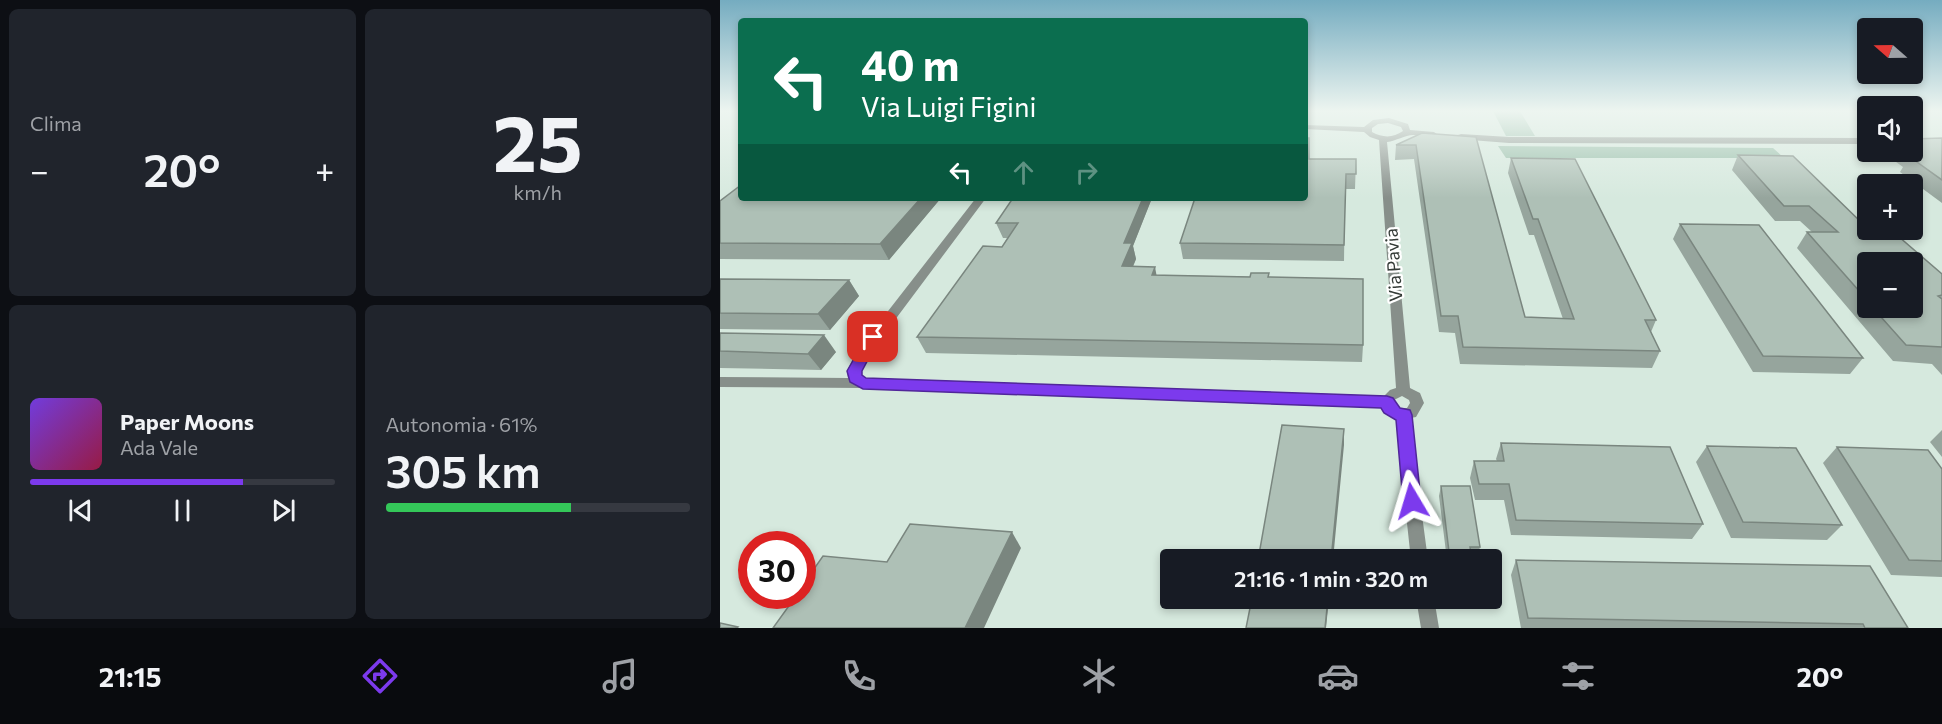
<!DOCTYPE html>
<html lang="it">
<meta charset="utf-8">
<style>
:root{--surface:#171b24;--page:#20242c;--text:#f1f3f6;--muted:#9ea1a6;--line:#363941;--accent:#7c3aed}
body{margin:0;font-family:Commissioner,sans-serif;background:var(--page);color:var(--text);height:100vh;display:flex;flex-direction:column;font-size:22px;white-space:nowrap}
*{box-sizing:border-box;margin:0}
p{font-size:20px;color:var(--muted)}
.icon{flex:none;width:33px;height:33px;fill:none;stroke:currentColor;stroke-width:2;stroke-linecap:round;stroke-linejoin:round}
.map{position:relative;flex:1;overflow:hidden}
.details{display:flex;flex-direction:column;gap:9px;padding:9px;background:#0d0f14;width:720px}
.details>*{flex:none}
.hud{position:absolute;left:18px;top:18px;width:570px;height:183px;border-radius:6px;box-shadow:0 3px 9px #0003;background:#0b6e4f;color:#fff;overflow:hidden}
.needle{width:39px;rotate:290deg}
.fabs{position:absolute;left:1137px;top:18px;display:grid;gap:12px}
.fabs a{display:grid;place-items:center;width:66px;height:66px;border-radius:6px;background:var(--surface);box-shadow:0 3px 9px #0003;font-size:30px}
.speed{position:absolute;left:18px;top:531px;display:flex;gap:12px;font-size:30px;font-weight:700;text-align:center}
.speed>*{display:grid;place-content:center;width:78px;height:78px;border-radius:50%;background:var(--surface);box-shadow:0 3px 9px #0003;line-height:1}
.speed .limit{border:9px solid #d22;background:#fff;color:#111}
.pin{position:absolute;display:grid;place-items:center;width:51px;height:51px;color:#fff;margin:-26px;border-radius:12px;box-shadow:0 3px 9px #0006}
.me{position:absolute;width:66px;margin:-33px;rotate:353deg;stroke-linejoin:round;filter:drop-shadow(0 0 4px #0008)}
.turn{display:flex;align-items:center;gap:21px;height:126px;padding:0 24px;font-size:27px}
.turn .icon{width:78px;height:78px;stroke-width:2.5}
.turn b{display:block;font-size:42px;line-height:51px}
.lanes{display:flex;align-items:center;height:57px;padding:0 24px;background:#0003;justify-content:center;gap:30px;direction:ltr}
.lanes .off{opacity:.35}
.big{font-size:45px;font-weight:600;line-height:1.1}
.details .tile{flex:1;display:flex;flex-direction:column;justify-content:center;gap:9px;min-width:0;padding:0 21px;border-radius:9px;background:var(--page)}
.details .dial{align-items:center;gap:0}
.dial b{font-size:78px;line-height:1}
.song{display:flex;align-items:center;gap:18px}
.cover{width:72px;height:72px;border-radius:9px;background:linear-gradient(135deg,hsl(260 70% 55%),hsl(340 70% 35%))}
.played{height:6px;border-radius:3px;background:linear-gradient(90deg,var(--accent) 70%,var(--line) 70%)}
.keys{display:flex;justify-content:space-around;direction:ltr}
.heat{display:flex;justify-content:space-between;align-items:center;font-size:33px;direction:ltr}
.charge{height:9px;border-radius:4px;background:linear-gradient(90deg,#34c759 61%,var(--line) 0)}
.details .tiles{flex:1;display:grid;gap:9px;grid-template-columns:repeat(2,1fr)}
.trip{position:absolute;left:440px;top:549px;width:342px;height:60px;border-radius:6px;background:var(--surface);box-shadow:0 3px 9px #0003;font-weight:600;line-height:60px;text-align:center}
.menu{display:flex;height:96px;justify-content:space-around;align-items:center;background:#090b0e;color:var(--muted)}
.menu .icon{width:42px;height:42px}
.menu .active{color:var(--accent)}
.menu b{font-size:27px;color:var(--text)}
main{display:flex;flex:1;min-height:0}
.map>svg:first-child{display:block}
.green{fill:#95bca7}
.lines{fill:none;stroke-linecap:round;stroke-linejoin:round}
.minor{fill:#878f8a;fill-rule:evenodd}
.wall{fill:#96a59d;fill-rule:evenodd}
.shaded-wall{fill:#7a867f}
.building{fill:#aec0b6;stroke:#7a867f;stroke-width:1.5}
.route{fill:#7c3aed;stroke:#51269a;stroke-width:1.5}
.labels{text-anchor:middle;stroke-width:4.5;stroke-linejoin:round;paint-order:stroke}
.street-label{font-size:18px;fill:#343b37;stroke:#fff}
</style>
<main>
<section class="details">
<div class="tiles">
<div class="tile"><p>Clima</p>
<div class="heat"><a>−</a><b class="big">20°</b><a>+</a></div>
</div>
<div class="tile dial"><b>25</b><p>km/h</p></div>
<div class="tile">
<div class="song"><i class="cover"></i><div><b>Paper Moons</b><p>Ada Vale</p></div></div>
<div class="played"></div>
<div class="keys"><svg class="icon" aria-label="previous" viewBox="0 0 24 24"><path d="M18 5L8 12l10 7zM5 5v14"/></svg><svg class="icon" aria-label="pause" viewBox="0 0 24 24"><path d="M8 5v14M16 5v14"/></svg><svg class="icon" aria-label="next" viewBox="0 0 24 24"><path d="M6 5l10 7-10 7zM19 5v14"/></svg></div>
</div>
<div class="tile"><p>Autonomia · 61%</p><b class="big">305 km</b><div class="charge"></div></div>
</div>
</section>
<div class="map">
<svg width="1222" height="628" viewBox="0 0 1222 628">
<rect width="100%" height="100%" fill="#d6e9de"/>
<path class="green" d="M773,111H800L815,136H786Z
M778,146L1053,148L1064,158H786Z"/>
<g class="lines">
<path class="minor" d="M669,118L688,124L690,130L714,132L718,135C711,139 702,135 693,135C685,135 676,141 667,142L690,388L700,393L704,403L696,417L691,418L692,440L708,560H691L678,440L677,418L666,414L662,407L143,388L0,387V377L128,378L127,371L137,351L256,198H266L148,356L141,371V375L146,378L663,397L670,390L676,388L659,140L650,137L644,132L585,129V125L644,127L653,120ZM668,123L681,127L683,131C673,138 663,138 652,132V128L658,124ZM682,396L689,400L690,403L687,408H679L675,404L674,400Z
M741,134L789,137L1148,138V144L789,143L738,139V135Z
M696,598H714L719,628H701Z"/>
</g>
<path class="wall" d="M702,133L805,317L843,319L814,235H809L788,173L791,158L936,320L931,332L940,351L932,368L740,364L735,333L719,332L694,159L675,160L676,145Z
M1222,138V203L1180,172L1183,167L1165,154L1167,152H1192Z
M1018,155L1143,224L1222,274V375L1212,364L1173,361L1077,248L1087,232H1092L1080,221H1055L1012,170ZM1148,262L1192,308H1148Z
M589,159H636L635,189H625L624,261L463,259L460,243Z
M221,198L169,260L0,259V201Z
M293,198H432L413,246L416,259L413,267L436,275L549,277L643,345L642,362L206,353L197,337L282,247L287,238H283L276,223Z
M960,224L1143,358L1130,374L1033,372L953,239Z
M0,279L129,280L139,296L110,330L0,329Z
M0,333L116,352L101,370L0,368Z
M1222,430V457L1210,442Z
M781,443L983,524L972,539L791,535L784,500H755L750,478L754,461H777L776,459Z
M987,446L1122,525L1107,540L1011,538L976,462Z
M1117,447L1222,469V577L1171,575L1103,463Z
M721,486L760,547L757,558H752V560H727L719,496Z
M796,560L1188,628H801L791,575Z"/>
<path class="shaded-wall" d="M201,198H221L169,260L160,244Z
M423,198H432L413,246L416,259L406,282L402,266L404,243Z
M435,267L438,283L432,275Z
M129,280L139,296L110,330L98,314Z
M104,335L116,352L101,370L88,354Z
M624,429V445L613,560H611Z
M292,532L301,548L264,628H245Z
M608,598H609L606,628H605Z"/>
<path class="building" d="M702,133L756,137L805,317L854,319L818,219H813L791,158L855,159L936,320H925L940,351L743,347L738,316H721L696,145H676Z
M585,138H589V159H636V174H626L624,245L460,243L475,198H585Z
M1222,138V180L1190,157H1199L1191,152H1192V139Z
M1018,155L1073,156L1143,224H1148V230H1171L1222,274V295L1218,296L1222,299V347L1186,345L1153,308H1192V262H1148V301L1087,232H1118L1089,206H1064Z
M21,185V198H201L160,244L0,243V201Z
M293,198H423L404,243H412L402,266L435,267L432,275L530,277L531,273H549L548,277L643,279V345L197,337L263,246L282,247L298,223H276Z
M960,224L1039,225L1143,358L1043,356Z
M0,279L129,280L98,314L0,313Z
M0,333L104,335L88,354L0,351Z
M562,425L624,429L611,560H538Z
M781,443L950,447L983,524L796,520L789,484H759L754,461H784Z
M987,446L1076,448L1122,525L1023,522Z
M1117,447L1208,450L1222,469V561L1189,560Z
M721,486H750L760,547H750L752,560H730Z
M190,524L292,532L245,628H53L76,596H82V586L103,556L167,562Z
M796,560L1150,566L1188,628H1145L1143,624L808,618Z
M532,598H608L605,628H526Z
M0,623L18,627L17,628H0Z"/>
<linearGradient id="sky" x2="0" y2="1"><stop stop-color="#75acc0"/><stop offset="0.56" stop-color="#edf5f0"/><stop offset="1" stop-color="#edf5f0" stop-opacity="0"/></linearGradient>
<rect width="1222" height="198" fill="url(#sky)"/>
<path class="route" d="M153,332L160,337L142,371V375L146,378L667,396L673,398L680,408L690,410L692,415L701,501L698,506L692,508L685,506L683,501L676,420L664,413L661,408L143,389L130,382L127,371L148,334Z"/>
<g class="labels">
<g class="street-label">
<text transform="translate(674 265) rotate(-94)" y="6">Via Pavia</text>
</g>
</g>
</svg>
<div class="fabs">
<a><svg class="needle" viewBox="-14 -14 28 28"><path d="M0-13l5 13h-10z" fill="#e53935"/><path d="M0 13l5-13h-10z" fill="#9ea1a6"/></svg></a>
<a><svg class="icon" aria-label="sound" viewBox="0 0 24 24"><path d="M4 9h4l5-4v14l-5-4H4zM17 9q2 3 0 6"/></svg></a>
<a>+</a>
<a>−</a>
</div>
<div class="speed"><div class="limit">30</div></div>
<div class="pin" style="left:153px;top:337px;background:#d93025"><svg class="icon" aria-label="arrive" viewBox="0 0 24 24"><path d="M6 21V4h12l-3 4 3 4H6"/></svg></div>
<svg class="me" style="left:692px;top:501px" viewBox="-20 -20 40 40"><path d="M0-17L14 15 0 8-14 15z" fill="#7c3aed" stroke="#fff" stroke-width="4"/></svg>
<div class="trip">21:16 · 1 min · 320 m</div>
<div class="hud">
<div class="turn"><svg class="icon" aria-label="left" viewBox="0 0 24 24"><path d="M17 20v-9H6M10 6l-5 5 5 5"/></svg><div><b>40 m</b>Via Luigi Figini</div></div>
<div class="lanes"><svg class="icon" aria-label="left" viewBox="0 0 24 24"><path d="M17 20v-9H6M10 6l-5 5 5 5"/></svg><svg class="icon off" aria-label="ahead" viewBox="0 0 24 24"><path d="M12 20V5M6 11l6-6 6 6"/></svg><svg class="icon off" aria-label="right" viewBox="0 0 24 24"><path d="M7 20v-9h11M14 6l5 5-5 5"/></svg></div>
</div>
</div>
</main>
<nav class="menu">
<b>21:15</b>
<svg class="icon active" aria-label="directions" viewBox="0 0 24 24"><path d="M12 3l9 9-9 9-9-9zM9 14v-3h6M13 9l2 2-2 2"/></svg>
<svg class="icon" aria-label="music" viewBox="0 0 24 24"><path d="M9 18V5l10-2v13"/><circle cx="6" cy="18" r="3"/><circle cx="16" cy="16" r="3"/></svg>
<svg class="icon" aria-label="phone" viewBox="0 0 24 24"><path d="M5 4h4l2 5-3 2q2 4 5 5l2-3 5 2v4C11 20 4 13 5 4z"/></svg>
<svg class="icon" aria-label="climate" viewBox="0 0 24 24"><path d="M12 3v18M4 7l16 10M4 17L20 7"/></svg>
<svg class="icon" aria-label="car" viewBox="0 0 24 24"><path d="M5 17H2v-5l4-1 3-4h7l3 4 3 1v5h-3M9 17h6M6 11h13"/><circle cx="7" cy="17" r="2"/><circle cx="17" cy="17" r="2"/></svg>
<svg class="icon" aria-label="filters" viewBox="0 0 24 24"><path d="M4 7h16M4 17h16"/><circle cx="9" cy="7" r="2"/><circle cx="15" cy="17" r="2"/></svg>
<b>20°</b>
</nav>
